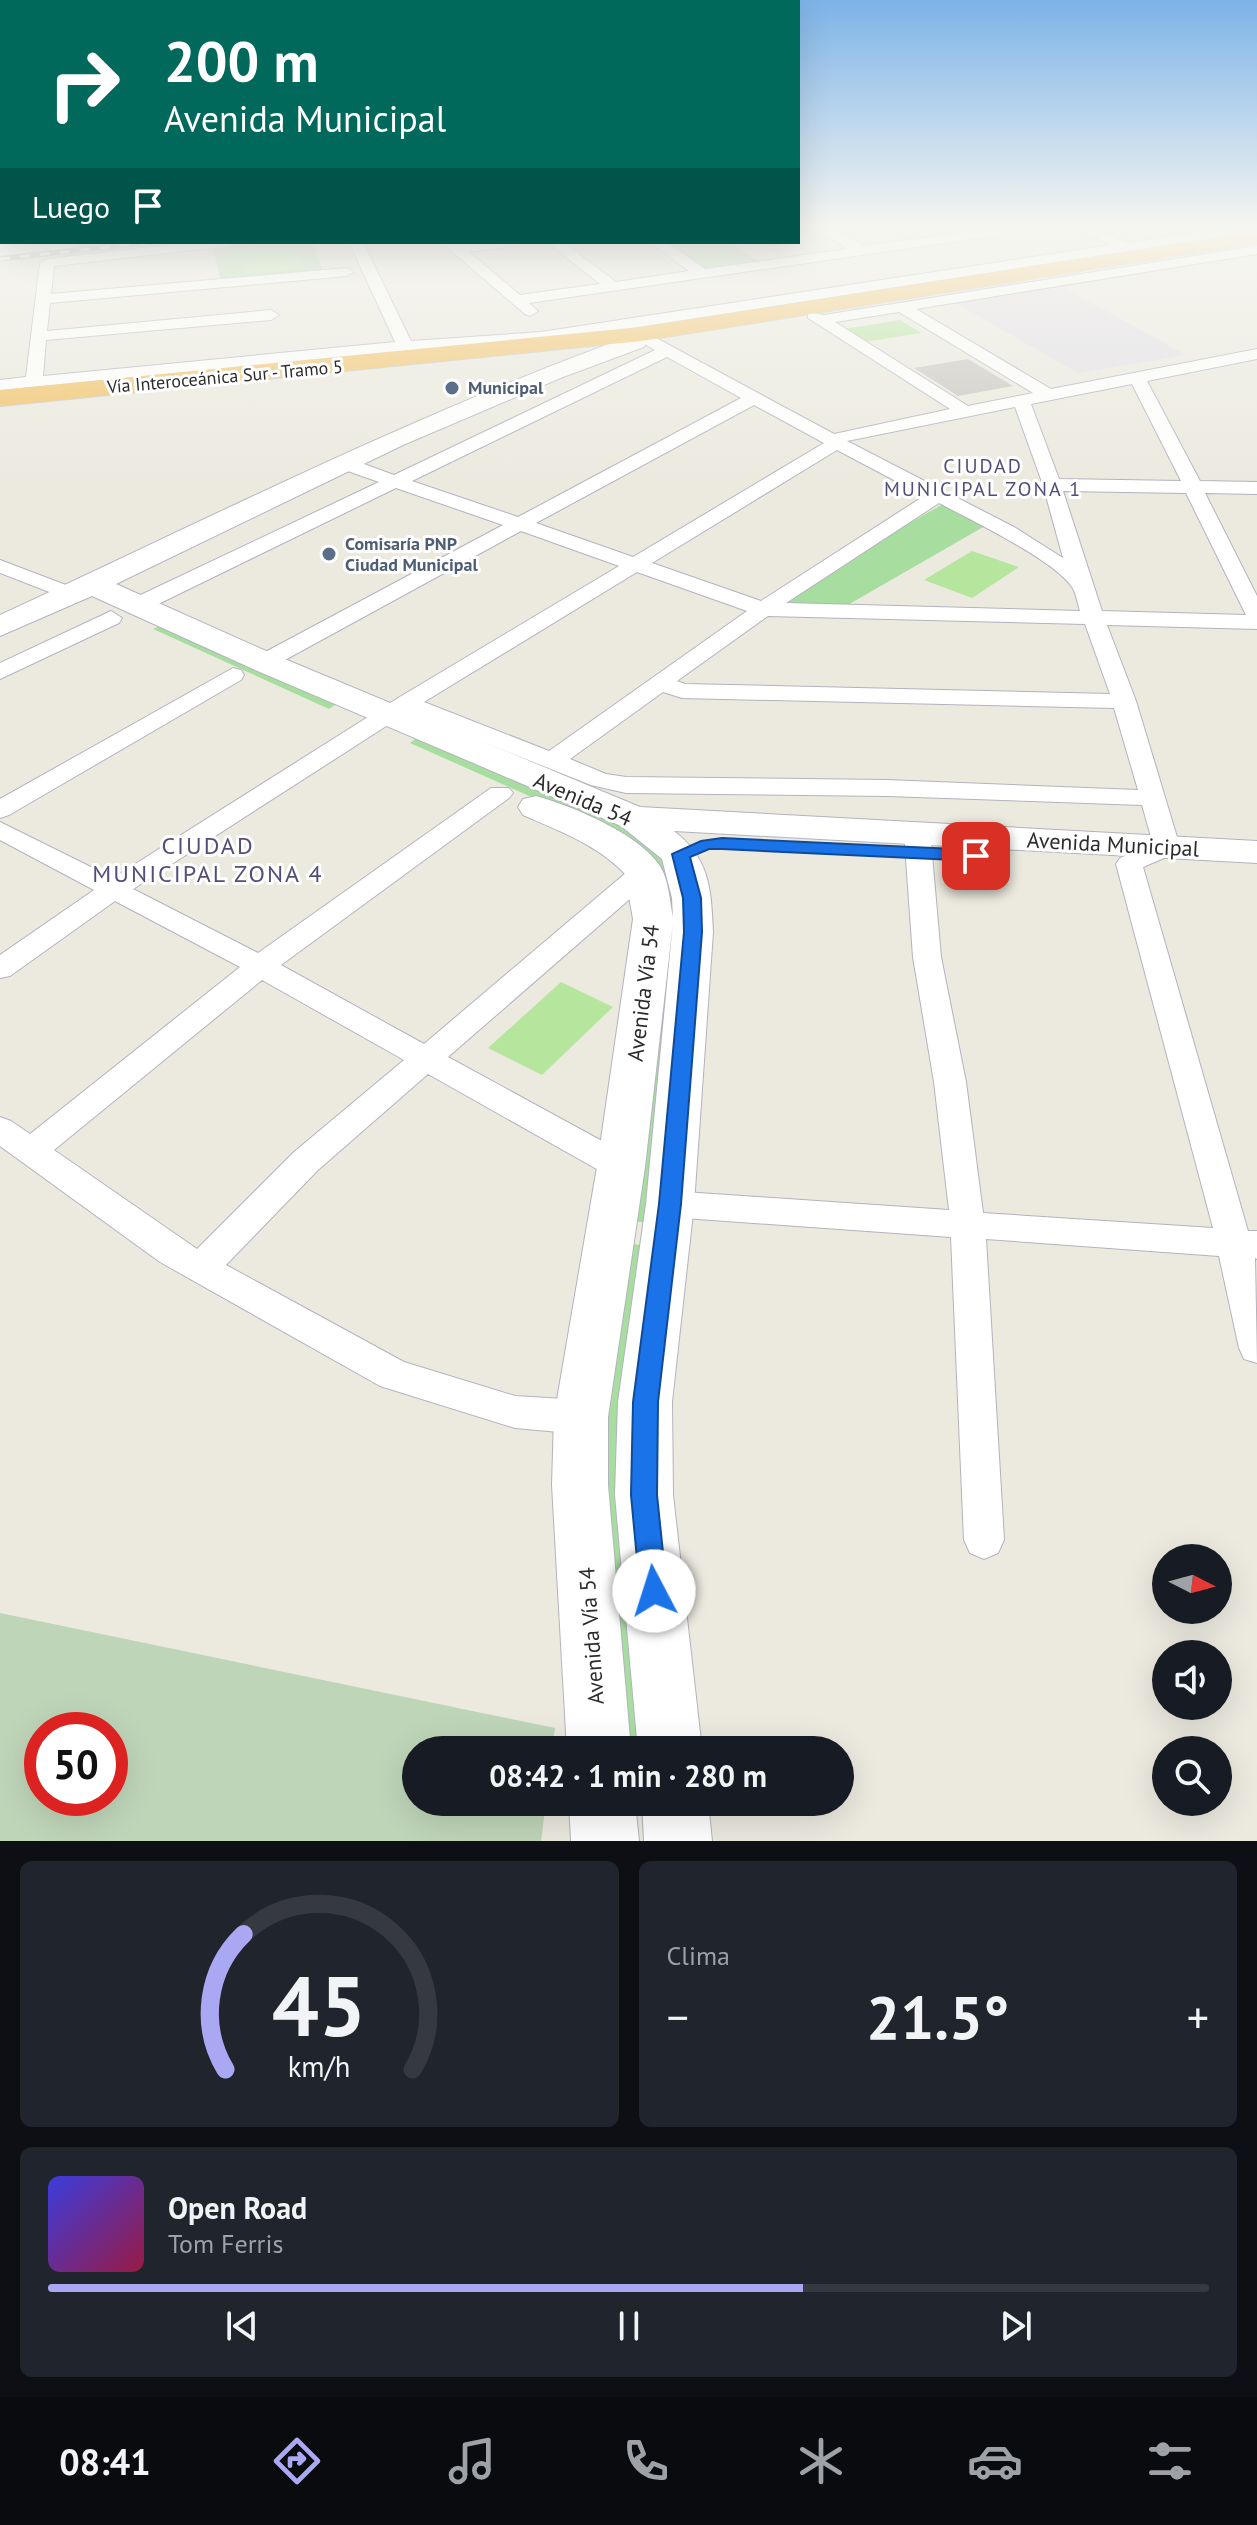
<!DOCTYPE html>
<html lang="es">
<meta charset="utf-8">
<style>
:root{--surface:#171b24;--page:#20242c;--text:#f1f3f6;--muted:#9ea1a6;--line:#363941;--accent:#aaa8f2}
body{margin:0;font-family:"PT Sans",sans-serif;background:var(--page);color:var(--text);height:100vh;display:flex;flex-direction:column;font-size:30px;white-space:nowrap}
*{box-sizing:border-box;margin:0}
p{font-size:26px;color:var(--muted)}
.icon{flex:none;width:44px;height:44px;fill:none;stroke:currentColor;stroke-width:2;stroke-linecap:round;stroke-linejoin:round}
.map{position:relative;height:1841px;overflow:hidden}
.details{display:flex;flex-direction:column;gap:20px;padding:20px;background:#0d0f14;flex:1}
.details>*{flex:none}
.banner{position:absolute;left:0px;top:0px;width:800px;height:244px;box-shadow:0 8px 32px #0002;background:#00695c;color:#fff;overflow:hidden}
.needle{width:52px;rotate:96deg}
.controls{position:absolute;left:1152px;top:1544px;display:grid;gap:16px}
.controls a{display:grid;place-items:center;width:80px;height:80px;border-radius:50%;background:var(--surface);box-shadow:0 8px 32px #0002;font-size:40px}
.speed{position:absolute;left:24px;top:1712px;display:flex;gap:16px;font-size:40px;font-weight:700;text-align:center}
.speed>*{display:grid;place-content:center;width:104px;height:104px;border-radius:50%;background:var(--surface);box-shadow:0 8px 32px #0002;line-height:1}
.speed .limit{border:12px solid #d22;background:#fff;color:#111}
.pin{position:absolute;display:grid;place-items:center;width:68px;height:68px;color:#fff;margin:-34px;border-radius:16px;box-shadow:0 4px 12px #0006}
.me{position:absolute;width:88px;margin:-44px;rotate:355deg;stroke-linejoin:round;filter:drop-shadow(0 0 6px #0008)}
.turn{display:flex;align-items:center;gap:28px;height:168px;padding:0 32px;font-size:36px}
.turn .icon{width:104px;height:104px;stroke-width:2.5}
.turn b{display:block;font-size:56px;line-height:68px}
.then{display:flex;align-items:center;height:76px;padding:0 32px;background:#0003;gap:16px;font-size:30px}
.big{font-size:60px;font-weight:800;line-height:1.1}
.details .tile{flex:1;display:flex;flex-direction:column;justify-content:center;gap:12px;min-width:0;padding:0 28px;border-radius:12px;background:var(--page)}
.details .dial{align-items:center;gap:0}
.dial svg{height:208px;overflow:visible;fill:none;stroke:var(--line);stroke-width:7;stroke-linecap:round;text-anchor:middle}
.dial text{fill:var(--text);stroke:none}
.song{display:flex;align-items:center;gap:24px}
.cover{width:96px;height:96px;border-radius:12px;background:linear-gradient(135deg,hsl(240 70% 55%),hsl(340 70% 35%))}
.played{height:8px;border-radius:4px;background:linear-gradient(90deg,var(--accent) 65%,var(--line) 65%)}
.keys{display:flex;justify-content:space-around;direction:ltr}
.heat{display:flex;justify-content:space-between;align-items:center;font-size:44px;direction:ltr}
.details .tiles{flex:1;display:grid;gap:20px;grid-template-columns:1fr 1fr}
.tile:last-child{grid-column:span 2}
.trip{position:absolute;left:402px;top:1736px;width:452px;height:80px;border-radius:40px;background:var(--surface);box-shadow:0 8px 32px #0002;font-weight:800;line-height:80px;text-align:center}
.tab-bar{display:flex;height:128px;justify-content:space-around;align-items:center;background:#090b0e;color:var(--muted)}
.tab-bar .icon{width:56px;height:56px}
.tab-bar .selected{color:var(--accent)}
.tab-bar b{font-size:36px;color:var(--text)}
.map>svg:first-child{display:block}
.industrial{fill:#e2dfe6}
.green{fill:#a7dea0}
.cemetery{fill:#bfd5b8;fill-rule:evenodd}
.pitch{fill:#b6e59d}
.building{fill:#c8c6bf}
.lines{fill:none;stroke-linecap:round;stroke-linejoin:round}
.street-casing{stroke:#b3b3be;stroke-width:2}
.secondary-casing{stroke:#b3b3be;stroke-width:2}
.highway-casing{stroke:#c8c8c8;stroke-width:2}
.street{fill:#fff;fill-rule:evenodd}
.secondary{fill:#fff;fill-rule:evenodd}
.highway{fill:#f2c265;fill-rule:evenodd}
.rail-casing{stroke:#a4a2b4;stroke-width:5}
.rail{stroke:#fff;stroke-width:3;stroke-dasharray:10;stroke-linecap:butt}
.route{fill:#1a73e8;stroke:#114b97;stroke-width:2}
.service-dot{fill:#5c6f8a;stroke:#fff;stroke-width:3}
.labels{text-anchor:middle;stroke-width:6;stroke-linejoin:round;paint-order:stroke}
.far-street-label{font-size:18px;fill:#2c2c2c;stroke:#fff}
.far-service-label{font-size:18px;font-weight:bold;fill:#4e5e75;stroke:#fff;text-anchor:start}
.far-neighbourhood-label{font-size:20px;letter-spacing:2px;fill:#514f79;stroke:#fff}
.street-label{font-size:22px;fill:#2c2c2c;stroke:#fff}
.neighbourhood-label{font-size:24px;letter-spacing:2px;fill:#514f79;stroke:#fff}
</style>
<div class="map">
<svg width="1257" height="1841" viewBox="0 0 1257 1841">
<rect width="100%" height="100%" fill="#eceadf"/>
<path class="industrial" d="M1063,287L1186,355L1078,373L955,303Z"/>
<path class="green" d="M250,242H312L323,271L221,280L212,246Z
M667,242H729L758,261L704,269Z
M943,504L985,526L846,606H795L789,601L887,536Z
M164,624L339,702L329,709L153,629Z
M418,737L626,827L667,862L680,897L652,1223L630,1221L665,932L617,835L410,743Z
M624,1243L649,1246L650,1750H623L598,1486Z"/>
<path class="cemetery" d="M0,1613L555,1728L552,1750H416V1802H546L541,1841H0ZM42,1730H110V1798H42Z"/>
<path class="pitch" d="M299,256L304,269L248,273L244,261Z
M900,320L921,333L865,342L844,329Z
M972,551L1019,567L972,598L924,580Z
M561,982L613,1007L542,1075L488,1048Z"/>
<path class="building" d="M968,359L1013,386L958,396L914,368Z"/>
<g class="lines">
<g class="street-casing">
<path id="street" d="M813,225H828L863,246L1016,225H1049L1042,229L529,303L538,311L530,316L525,314L441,242H456L460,245L520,242L513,246L469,252L520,295L600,284L547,242H563L616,282L689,271L650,242H666L705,269L847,249Z
M1071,225H1087L1128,243L1246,225H1257V231L541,342L405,351L0,390V380L26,377L40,263L47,259L193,242H236L229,246L54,266L51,294L347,268L354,272L347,276L50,303L47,331L271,310L279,315L271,320L46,340L43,376L395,342L349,242H363L411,341L541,332L1111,245Z
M1257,246V254L916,309L1051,389L1257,349V359L1147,381L1200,481L1257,482V494L1205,493L1257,596V629L1107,625L1136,701L1180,847L1176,853L1143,867L1248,1231H1257V1259L1255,1258L1257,1363L1244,1359L1239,1348L1219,1256L986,1239L1004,1540L998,1553L984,1559L970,1553L964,1540L951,1237L670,1217L658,1213L653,1204L658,1195L670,1191L949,1210L934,1082L913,957L904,832L908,826H926L930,832L941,957L966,1082L983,1213L1213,1228L1116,864L1120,858L1153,844L1142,805L887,796L626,793L591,785L408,712L133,889L258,953L491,788H509L513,793L509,798L281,965L424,1044L634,866H654L657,872L654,878L448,1057L633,1158L638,1167L633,1176L621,1179L609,1176L428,1074L318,1170L226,1265L404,1362L515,1396L581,1400L595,1405L600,1417L595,1429L581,1434L515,1428L380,1386L160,1262L0,1146V1117L11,1121L30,1134L240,967L115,901L10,976L0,978V955L94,890L0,840V822L113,878L398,698L619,566L521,531L272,667H256L253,662L256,657L503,525L396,488L146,610H130L127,605L130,600L379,482L339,468L337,464L339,460H353L394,475L655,350L646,345V339H658L834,434L950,409L808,318V312L824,315ZM899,312L1033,393L968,406L835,322ZM667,357L741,398L518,517L412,481ZM1132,384L1181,481L1059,479L1031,404ZM754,405L824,443L633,557L536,523ZM1015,407L1043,485L1063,558L1014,527L847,441ZM837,450L924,496L761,601L652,563ZM1063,491L1186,493L1246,615L1102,611ZM939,503C969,519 1054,560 1072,587C1076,593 1078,604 1080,611L786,603ZM637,572L747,611L549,751L424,702ZM768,616L1085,624L1110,694L685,684L677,681ZM663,692L682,698L1114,708L1138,790L887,780L626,777L606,774L570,759ZM262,980L404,1060L294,1152L197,1249L54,1150Z
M0,560L79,590L83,594L72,600L65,598L0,573Z
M111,611L122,618L119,623L0,679V663Z
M233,668L241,670L244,675L241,680L9,815L0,818V799Z"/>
</g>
<g class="secondary-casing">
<path id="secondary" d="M18,242H82L72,248L0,256V244Z
M641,327L652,334L644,347L563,377L403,445L116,584L275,655L640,807L1257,841V863L674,831C710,859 711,889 713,932L694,1204L672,1402L673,1495L702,1750H638L615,1495L618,1402L646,1204L673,922L645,1167L608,1417V1485L631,1750H567L552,1485L554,1417L597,1167L633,919L625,874C598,845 559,831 523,815L518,807L523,799L536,796C570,805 651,838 664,874C669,887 670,903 673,917L672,898L662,859L621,826L253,669L92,596L0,636V615C208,519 412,415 628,337L633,329Z
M569,1802H635L639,1841H571Z
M642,1802H708L712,1841H644Z"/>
</g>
<g class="highway-casing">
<path id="highway" d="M1257,231V243L641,341L0,406V390L641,327Z"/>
</g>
<use href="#street" class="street"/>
<use href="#secondary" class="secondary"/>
<use href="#highway" class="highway"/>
<g class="rail-casing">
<path id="rail" d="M0,259L154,242"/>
</g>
<use href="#rail" class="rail"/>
</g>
<linearGradient id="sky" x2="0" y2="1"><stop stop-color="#7cb3e7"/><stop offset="0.47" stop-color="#f6f6f1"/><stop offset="1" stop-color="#f6f6f1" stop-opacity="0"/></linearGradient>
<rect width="1257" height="482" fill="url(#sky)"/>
<path class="route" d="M722,838L976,850L985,856L976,861L722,849H709L690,857L701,898L702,932L681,1204L658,1402L657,1495L667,1591L663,1600L654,1604L644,1600L640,1591L631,1495L633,1402L659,1204L684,932L683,898L672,854L701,841Z"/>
<g class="service-dot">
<circle cx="452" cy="388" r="8"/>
<circle cx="329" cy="554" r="8"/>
</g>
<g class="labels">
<g class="far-street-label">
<text transform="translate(225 377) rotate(-5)" y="6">Vía Interoceánica Sur - Tramo 5</text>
</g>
<g class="far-service-label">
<text x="468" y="394">Municipal</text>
<text x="345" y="550">Comisaría PNP<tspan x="345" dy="21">Ciudad Municipal</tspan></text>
</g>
<g class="far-neighbourhood-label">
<text x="983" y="473">CIUDAD<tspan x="983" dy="23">MUNICIPAL ZONA 1</tspan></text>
</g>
<g class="street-label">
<text transform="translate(583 799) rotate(23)" y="8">Avenida 54</text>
<text transform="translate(1113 844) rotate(3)" y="8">Avenida Municipal</text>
<text transform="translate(643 993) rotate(-83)" y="8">Avenida Vía 54</text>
<text transform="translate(591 1636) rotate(-94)" y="8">Avenida Vía 54</text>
</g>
<g class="neighbourhood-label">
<text x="208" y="854">CIUDAD<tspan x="208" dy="28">MUNICIPAL ZONA 4</tspan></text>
</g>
</g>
</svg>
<div class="controls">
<a><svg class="needle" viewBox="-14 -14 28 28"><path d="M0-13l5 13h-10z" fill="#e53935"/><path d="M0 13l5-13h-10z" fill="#9ea1a6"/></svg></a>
<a><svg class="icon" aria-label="sound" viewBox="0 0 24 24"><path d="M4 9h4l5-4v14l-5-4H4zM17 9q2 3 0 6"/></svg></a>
<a><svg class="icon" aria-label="search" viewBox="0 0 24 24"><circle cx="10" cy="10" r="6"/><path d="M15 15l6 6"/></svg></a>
</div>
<div class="speed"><div class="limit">50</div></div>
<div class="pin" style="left:976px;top:856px;background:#d93025"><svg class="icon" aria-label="arrive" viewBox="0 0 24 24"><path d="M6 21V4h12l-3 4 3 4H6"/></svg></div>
<svg class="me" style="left:654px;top:1591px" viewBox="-20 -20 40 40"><circle r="19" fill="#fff"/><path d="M0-13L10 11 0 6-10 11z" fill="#1a73e8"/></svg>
<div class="trip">08:42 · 1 min · 280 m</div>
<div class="banner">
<div class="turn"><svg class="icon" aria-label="right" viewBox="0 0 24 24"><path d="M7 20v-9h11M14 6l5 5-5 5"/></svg><div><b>200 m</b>Avenida Municipal</div></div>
<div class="then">Luego<svg class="icon" aria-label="arrive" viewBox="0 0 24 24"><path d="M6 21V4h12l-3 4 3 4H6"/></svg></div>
</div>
</div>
<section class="details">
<div class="tiles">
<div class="tile dial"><svg viewBox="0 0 100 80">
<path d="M14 69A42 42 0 1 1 86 69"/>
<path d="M14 69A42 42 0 0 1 21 17" stroke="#aaa8f2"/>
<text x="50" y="56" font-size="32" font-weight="700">45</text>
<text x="50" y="72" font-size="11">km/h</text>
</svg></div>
<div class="tile"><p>Clima</p>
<div class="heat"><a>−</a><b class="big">21.5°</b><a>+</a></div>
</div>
<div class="tile">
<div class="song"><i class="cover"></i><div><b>Open Road</b><p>Tom Ferris</p></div></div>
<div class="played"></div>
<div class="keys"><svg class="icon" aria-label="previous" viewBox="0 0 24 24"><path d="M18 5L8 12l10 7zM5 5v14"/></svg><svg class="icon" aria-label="pause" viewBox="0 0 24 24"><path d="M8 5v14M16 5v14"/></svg><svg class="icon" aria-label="next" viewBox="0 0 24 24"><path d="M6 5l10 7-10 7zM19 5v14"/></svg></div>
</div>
</div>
</section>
<nav class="tab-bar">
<b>08:41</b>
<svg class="icon selected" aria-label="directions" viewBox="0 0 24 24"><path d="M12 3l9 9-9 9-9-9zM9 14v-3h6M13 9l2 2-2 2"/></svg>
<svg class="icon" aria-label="music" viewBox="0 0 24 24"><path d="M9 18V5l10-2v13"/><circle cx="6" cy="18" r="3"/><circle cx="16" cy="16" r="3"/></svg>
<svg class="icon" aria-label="phone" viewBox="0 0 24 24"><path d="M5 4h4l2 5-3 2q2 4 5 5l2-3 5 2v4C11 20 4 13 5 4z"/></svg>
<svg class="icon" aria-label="climate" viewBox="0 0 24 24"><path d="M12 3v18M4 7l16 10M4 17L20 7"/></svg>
<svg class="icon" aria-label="car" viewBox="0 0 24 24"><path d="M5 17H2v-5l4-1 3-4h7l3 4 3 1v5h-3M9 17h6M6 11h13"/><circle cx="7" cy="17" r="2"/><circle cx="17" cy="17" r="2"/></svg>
<svg class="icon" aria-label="filters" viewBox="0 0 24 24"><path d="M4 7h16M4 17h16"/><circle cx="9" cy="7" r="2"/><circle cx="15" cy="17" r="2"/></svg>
</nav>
